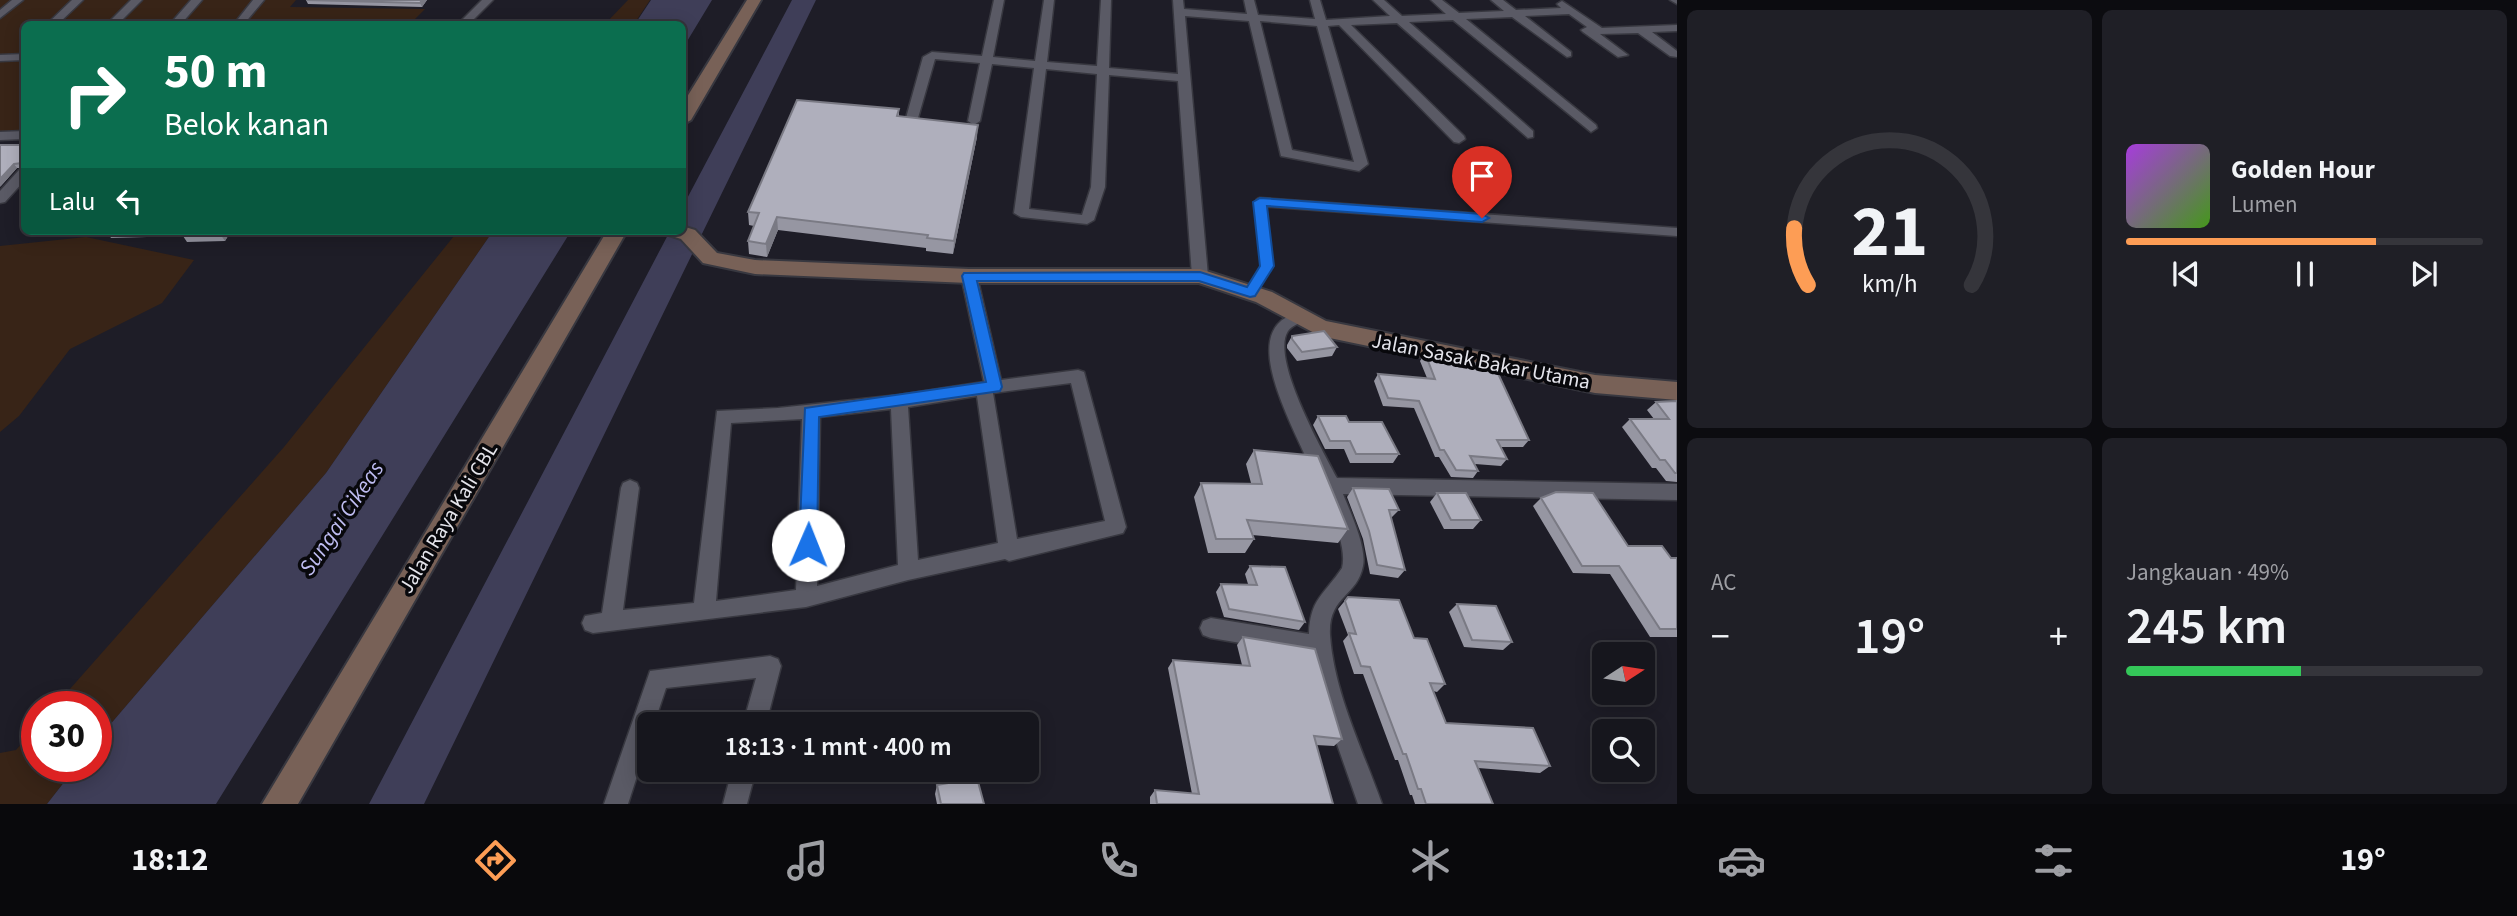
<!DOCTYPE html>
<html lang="id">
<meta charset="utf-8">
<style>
:root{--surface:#16161d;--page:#1f1f26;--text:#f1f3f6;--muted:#9e9fa4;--line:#35353b;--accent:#fd9d55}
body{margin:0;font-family:"Source Sans 3",sans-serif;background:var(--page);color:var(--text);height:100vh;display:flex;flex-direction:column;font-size:26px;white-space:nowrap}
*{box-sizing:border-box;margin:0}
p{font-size:23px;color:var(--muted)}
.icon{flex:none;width:38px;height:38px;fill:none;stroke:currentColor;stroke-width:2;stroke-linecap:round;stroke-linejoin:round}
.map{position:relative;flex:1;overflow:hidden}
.sheet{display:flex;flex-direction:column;gap:10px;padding:10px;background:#0c0c10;width:840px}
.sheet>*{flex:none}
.banner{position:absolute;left:21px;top:21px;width:665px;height:214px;border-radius:10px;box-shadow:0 4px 18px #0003,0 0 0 2px var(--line);background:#0b6e4f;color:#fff;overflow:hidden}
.needle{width:46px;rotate:78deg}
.buttons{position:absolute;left:1592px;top:642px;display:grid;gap:14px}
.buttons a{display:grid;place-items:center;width:63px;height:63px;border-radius:10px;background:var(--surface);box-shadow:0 4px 18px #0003,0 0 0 2px var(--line);font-size:35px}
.speed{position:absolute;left:21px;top:691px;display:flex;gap:14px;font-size:35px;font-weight:700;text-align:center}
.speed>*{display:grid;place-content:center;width:91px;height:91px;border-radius:50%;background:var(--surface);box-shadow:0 4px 18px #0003,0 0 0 2px var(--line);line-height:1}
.speed .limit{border:10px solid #d22;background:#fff;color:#111}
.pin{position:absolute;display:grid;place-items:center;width:60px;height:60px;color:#fff;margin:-72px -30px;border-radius:50% 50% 50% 0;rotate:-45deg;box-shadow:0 0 7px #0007}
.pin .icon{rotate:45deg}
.me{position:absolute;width:77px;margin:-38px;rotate:1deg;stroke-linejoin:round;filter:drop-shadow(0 0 5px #0008)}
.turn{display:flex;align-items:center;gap:24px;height:147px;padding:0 28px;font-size:32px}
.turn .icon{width:91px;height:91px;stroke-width:2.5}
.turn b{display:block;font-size:49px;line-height:60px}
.then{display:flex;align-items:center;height:66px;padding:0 28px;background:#0003;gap:14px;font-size:26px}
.big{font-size:52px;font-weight:600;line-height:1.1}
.sheet .widget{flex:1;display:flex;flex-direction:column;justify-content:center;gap:10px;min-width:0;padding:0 24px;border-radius:10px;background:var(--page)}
.sheet .dial{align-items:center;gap:0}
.dial svg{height:182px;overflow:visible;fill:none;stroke:var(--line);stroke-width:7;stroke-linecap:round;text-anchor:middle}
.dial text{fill:var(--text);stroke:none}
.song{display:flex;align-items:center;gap:21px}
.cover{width:84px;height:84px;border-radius:10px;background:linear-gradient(135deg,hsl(280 70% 55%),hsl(100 70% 35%))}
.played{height:7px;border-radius:4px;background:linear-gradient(90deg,var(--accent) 70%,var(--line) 70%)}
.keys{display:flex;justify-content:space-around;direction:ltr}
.heat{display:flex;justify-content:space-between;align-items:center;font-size:38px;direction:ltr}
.charge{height:10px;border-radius:5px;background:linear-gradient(90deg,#34c759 49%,var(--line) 0)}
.sheet .tiles{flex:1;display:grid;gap:10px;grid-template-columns:repeat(2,1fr)}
.trip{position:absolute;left:637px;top:712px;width:402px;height:70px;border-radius:10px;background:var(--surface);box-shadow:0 4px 18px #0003,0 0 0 2px var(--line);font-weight:600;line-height:70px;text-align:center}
.tab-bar{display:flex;height:112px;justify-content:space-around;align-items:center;background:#09090c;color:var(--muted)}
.tab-bar .icon{width:49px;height:49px}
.tab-bar .selected{color:var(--accent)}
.tab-bar b{font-size:32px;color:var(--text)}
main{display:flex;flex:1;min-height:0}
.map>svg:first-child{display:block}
.green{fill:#382417}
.water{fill:#3f3e58}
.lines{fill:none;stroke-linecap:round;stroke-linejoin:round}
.river{fill:#3f3e58;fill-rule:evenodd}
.lane-casing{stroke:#383840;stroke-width:11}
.street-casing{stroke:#383840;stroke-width:3}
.secondary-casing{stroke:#383840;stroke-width:4}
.lane{stroke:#5a5a65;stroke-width:8}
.street{fill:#5a5a65;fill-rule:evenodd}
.secondary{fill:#786157;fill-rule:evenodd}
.wall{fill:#9696a2}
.shaded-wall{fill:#7a7a84}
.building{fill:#afafbc;stroke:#7a7a84;stroke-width:2}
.route{fill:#1a73e8;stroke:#114b97;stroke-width:2}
.labels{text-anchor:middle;stroke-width:7;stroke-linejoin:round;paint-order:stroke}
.street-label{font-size:21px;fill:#e4e4eb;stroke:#08080c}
.water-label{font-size:23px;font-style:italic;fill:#bebcf1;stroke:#08080c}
</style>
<main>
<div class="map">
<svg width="1677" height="804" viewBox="0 0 1677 804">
<rect width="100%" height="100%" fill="#1e1d27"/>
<path class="green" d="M0,0H296L290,7L425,9L410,24H24V131H0Z
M628,0H650L634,24H605Z
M458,231H493L326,473L96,741V707H54L284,447Z
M86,237L194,260L162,303L70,349L19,416L0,432V246Z
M37,726V766L76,767L47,804H0V753L16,750Z"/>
<path class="water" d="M651,0H712L683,48L682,24H635Z
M493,231H571L216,804H47L76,767L96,766V741L326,473Z"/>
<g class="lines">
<path class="river" d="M792,0H816L424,804H369L670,231H682V208Z"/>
<g class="lane-casing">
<path id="lane" d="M1250,293L1267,266L1260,202L1677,232"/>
</g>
<g class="street-casing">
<path id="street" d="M12,0H23L0,18V10Z
M72,0H83L58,24H47Z
M131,0H142L118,24H107Z
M191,0H202L181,24H170Z
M253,0H264L244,24H234Z
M482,0H493L469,24H458Z
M994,0H1004L993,57L1035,61L1044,0H1054L1047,62L1097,66L1101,0H1111L1109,68L1178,74L1173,0H1183L1184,9L1247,14L1244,0H1254L1258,15L1315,19L1310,0H1320L1326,20L1390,16L1373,0H1384L1402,16L1446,14L1431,0H1442L1459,13L1504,11L1491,0H1503L1516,10L1561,8L1557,4L1562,1L1602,28L1677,25V31L1652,32L1677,51V57L1670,56L1638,33L1600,34L1628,55L1618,57L1583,32L1581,30L1587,27L1569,14L1525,16L1571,52V56L1567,57L1512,17L1466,19L1596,125L1597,128L1591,132L1453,20L1409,22L1533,131V137L1528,138L1397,23L1351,25L1464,136L1465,139L1459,143L1454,142L1339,25L1328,26L1368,164L1359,171L1281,156L1249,21L1185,16L1208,276L1200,281L1192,276L1178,81L1109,75L1105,187L1094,220L1087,224L1021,217L1014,213L1034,68L992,64L980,121L974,125L968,121L980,63L935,59L918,118L908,121L906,118L923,57L932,52L982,56ZM1260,21L1317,26L1354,162L1292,150ZM1046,69L1097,74L1091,187L1082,215L1029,209Z
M1670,0H1677V4Z
M24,54V60L0,61V55Z
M24,131V139L0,140V132Z
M24,169V181L5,202L0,203V191L19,170Z
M969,271L977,276L1001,380L1078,370L1084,372L1126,527L1123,533L1009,561L1005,559L908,580L806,607L593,633L585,630L582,623L585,616L602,613L621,488L623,483L630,480L637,483L639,488L623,610L694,603L717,411L778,408L899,395L984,382L961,276ZM1071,383L1105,521L1017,539L993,393ZM977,396L998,543L918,560L908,407ZM891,409L898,565L817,586L820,417ZM802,419L796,590L716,601L731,423Z
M1297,313L1305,318C1301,324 1292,325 1288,331C1270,358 1323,451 1337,478L1677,484V500L1343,494C1350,511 1367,548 1363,566C1357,597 1328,596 1330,635C1334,693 1363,750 1382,804H1358L1325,710L1311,655L1211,638L1203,635L1200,628L1203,621L1211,618L1309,634C1310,599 1324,595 1342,568C1357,511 1210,337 1297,313Z
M770,656L778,659L781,666L766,724H743L756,678L666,688L654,724H649V739L628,804H604L650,671Z
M732,770H756L747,804H723Z"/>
</g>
<g class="secondary-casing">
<path id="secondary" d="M747,0H761L691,120L682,125V105Z
M682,226L695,230L717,253L755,260L969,269H1200L1272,292L1326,321L1595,375L1677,382V400L1595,393L1320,336L1256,302L1199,283H969L755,274L703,263L681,239L669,235L666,231H682Z
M607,231H627L298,804H262Z"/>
</g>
<use href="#lane" class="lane"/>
<use href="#street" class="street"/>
<use href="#secondary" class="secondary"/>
</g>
<path class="wall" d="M306,0H427L422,7L308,4Z
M899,109V116L977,137L953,254L926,251V248L778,230L767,257L749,254L748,241L754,226L749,225L748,212Z
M24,145V168H17L0,187Z
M107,231H231L225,241L187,242L183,236L111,238Z
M1292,336L1337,347L1332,356L1297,361L1287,348V345Z
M1425,353L1529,440L1523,447H1501L1507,459L1501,466L1475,464L1478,471L1473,478L1451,477L1439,457H1435L1414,408L1383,406L1374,381L1378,374L1427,378L1420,361Z
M1677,401V482L1666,481L1656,468H1652L1622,427L1630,419H1654L1647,410L1656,402Z
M1318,416L1349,422L1399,454L1393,463H1350L1344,449H1325L1313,425Z
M1254,450L1348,529L1338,543L1252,535L1254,539L1245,553H1208L1194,497L1201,483H1251L1246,464Z
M1353,488L1399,510L1391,518L1405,570L1398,578L1370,574L1363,539L1347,497Z
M1437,493L1481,520L1473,529H1444L1430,502Z
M1541,498L1628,546L1671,558H1677V637H1650L1610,574L1573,573L1533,506Z
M1250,566L1305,622L1299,630L1224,617L1216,592L1221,584H1248L1245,574Z
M1348,597L1414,638L1445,684L1437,692L1433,691L1446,723L1550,766L1540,773L1478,768L1493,804H1415L1412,795H1410L1398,760H1395L1363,674H1354L1343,641L1348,635L1338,609Z
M1457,604L1512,642L1503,650L1464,647L1449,612Z
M1243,637L1342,739L1334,746L1316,745L1333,804H1150V797L1155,790L1192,794L1168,668L1173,660L1242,665L1237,645Z
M937,785L984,804H937L935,794Z"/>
<path class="shaded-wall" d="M422,0H427L422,7L420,3Z
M978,125L977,137L953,254L954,241Z
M14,164L17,168L0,187V179Z
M777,217L778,230L767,257L766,244Z
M223,231H231L225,241L220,234Z"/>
<path class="building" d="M306,0H422L420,3Z
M797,100L899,109L897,116L978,125L954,241L927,238L928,235L777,217L766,244L748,241L759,213L748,212Z
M0,145H24V161L22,163L14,164L0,179Z
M186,231H223L220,234L183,235Z
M1324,331L1337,347L1302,352L1292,339V336Z
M1425,353L1495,367L1529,440H1497L1507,459L1470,456L1478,471L1456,470L1444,450H1440L1419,401L1388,398L1378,374L1435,379Z
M1677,401V473H1675L1665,460H1660L1630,419H1669L1656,402Z
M1318,416H1346L1349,422H1382L1399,454H1356L1350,441H1330Z
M1254,450L1318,456L1348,529L1247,520L1254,539H1216L1201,483L1262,484Z
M1353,488L1389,489L1399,510H1389L1405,570L1377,565L1369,531Z
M1556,492L1593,493L1628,546H1662L1671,558H1677V629H1660L1619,566H1582L1541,498Z
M1437,493H1466L1481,520H1451Z
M1250,566L1285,567L1305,622L1229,609L1221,584L1257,585Z
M1348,597L1399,600L1414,638L1427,639L1445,684L1430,683L1446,723L1533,728L1550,766L1475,761L1493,804H1426L1421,789H1418L1406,754H1403L1370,667L1361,666L1349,633L1356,634L1345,601Z
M1457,604L1496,606L1512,642L1472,640Z
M1243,637L1315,649L1342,739L1314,736L1333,804H1157L1155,790L1199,794L1173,660L1250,666Z
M977,778L984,804H941L937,785Z"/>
<path class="route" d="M1260,198L1482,214L1489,218L1482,222L1267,206L1274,266L1255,296L1250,297L1199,281H977L1002,387L1000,391L819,417L817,545L808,552L801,550L799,545L805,408L986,382L962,276L964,273L1200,272L1247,287L1260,266L1253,202Z"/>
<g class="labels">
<g class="street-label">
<text transform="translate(1481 361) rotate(11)" y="7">Jalan Sasak Bakar Utama</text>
<text transform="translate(448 518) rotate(-59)" y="7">Jalan Raya Kali CBL</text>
</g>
<g class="water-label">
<text transform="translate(341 518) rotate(-56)" y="8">Sungai Cikeas</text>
</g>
</g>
</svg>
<div class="buttons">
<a><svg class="needle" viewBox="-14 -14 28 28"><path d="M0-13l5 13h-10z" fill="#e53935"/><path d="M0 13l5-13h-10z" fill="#9e9fa4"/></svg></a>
<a><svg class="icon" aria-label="search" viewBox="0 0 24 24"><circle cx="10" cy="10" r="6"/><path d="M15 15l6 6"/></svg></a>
</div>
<div class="speed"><div class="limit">30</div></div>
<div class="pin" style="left:1482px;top:218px;background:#d93025"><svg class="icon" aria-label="arrive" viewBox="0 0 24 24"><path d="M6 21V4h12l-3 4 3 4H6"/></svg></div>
<svg class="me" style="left:808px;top:545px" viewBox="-20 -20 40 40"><circle r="19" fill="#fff"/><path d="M0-13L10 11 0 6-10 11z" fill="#1a73e8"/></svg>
<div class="trip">18:13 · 1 mnt · 400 m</div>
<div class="banner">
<div class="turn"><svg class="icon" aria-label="right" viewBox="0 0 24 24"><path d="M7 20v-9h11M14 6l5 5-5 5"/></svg><div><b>50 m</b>Belok kanan</div></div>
<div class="then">Lalu<svg class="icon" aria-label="left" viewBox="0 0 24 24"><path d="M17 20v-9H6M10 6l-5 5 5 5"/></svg></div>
</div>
</div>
<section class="sheet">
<div class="tiles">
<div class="widget dial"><svg viewBox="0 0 100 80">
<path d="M14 69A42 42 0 1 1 86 69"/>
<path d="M14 69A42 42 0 0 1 8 44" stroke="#fd9d55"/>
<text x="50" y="56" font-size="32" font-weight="700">21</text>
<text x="50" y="72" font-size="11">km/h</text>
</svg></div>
<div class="widget">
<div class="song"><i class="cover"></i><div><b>Golden Hour</b><p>Lumen</p></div></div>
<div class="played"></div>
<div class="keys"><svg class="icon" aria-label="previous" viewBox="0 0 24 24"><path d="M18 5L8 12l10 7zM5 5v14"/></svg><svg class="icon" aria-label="pause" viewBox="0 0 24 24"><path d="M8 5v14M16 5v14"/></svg><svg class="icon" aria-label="next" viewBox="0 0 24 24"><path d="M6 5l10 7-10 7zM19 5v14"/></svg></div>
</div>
<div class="widget"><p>AC</p>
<div class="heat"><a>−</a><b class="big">19°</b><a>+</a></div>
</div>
<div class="widget"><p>Jangkauan · 49%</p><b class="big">245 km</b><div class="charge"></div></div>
</div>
</section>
</main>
<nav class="tab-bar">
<b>18:12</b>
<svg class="icon selected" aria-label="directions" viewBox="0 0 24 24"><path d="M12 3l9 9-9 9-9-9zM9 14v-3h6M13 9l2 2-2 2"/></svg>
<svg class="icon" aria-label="music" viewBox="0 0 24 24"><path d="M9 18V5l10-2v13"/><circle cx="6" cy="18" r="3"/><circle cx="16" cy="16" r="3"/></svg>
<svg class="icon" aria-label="phone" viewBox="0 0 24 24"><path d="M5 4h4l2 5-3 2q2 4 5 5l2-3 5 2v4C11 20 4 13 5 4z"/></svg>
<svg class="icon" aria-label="climate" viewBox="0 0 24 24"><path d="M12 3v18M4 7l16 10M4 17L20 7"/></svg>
<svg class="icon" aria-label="car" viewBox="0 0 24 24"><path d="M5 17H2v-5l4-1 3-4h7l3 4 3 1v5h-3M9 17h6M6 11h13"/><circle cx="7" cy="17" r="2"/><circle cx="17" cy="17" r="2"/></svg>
<svg class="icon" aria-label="filters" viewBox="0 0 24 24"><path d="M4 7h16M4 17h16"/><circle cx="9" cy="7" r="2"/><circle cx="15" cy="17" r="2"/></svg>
<b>19°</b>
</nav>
